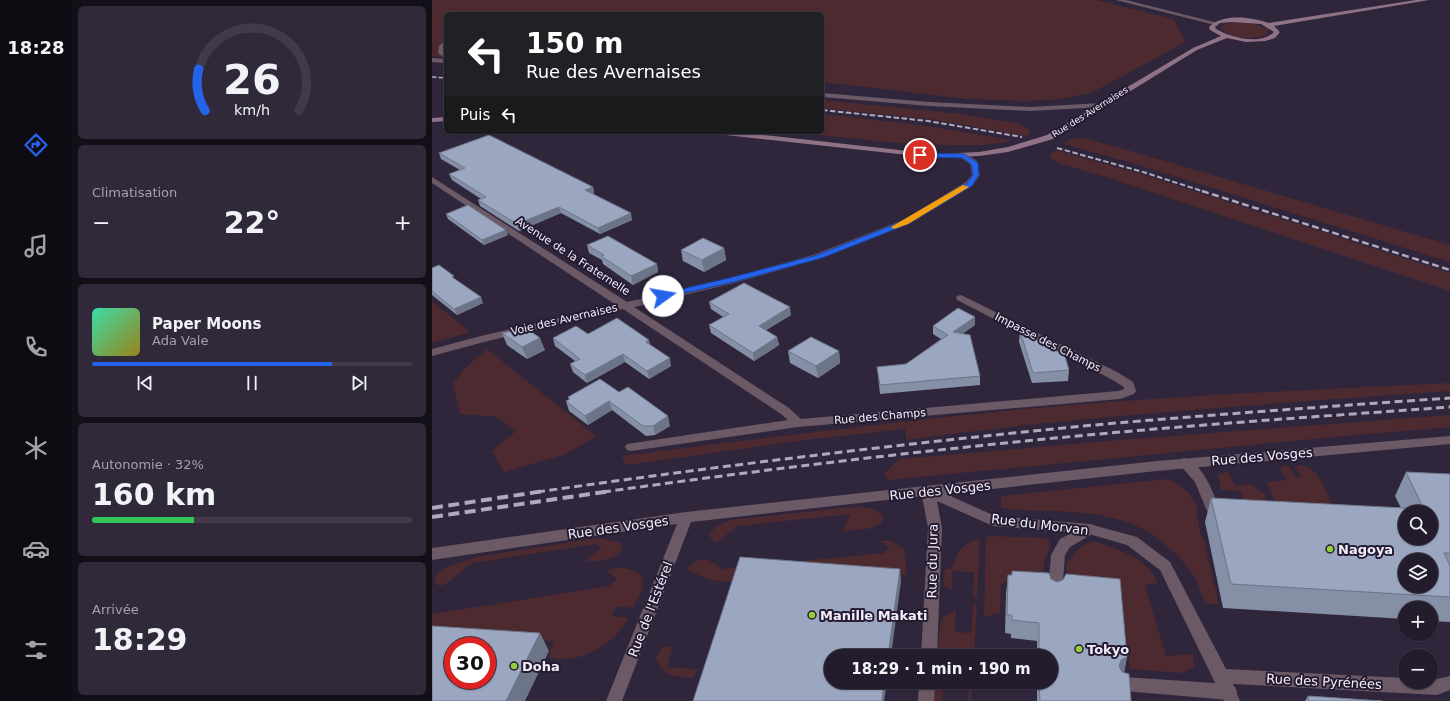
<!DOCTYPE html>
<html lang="fr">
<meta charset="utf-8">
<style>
:root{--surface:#231c2d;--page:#2f2939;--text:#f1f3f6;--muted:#a3a1aa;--line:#403a49;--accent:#2563eb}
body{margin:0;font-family:"DejaVu Sans",sans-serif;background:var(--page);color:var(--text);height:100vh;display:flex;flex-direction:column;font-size:15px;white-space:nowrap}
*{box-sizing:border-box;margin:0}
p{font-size:13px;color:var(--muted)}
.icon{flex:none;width:22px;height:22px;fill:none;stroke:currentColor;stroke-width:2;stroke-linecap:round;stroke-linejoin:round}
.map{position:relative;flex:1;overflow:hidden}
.side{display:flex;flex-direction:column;gap:6px;padding:6px;background:#130f19;width:360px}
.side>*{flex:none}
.top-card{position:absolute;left:12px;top:12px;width:380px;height:122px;border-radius:6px;box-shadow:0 1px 3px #0004,0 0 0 1px var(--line);background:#202124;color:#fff;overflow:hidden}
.controls{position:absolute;left:966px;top:505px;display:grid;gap:8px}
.controls a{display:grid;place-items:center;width:40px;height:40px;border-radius:50%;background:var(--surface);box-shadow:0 1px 3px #0004,0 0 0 1px var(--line);font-size:20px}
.speed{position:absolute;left:12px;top:637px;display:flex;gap:8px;font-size:20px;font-weight:700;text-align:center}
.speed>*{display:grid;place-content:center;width:52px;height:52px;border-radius:50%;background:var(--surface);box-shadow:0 1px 3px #0004,0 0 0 1px var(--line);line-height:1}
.speed .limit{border:6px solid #d22;background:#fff;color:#111}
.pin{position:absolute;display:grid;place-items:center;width:34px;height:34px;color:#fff;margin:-17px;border:2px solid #fff;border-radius:50%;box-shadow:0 1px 4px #0007}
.me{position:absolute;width:44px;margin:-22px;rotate:77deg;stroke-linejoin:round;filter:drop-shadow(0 0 3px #0008)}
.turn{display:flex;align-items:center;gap:14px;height:84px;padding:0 16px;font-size:18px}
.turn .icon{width:52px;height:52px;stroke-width:2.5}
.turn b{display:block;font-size:28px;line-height:34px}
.then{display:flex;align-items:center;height:38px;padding:0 16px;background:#0003;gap:8px;font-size:15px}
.big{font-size:30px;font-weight:600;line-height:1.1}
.side .tile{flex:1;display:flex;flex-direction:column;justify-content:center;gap:6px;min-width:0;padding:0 14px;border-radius:6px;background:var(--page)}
.side .dial{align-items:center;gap:0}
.dial svg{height:104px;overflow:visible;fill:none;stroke:var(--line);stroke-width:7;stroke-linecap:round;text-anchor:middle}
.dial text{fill:var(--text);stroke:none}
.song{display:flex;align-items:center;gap:12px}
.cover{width:48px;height:48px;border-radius:6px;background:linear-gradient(135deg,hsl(160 70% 55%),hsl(50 70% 35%))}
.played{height:4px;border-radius:2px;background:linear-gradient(90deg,var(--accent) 75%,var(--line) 75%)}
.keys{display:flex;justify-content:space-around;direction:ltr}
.heat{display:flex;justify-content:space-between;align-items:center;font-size:22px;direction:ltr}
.charge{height:6px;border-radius:3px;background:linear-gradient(90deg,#34c759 32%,var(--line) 0)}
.trip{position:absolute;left:392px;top:649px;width:234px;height:40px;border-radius:20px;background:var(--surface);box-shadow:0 1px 3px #0004,0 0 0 1px var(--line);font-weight:600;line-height:40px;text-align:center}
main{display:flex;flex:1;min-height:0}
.tabs{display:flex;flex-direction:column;width:72px;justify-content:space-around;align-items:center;background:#0e0b12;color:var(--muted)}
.tabs .icon{width:28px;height:28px}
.tabs .active{color:var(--accent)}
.tabs b{font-size:18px;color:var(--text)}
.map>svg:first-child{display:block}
.green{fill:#4c2a2f}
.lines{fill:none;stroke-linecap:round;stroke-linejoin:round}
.service{fill:#6c5966;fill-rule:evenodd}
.minor{fill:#6c5966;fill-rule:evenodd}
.secondary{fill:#907287;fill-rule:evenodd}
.rail-far4{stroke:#b0a9bb;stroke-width:1.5;stroke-dasharray:4.5 2;stroke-linecap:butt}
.rail-far3{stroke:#b0a9bb;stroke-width:2;stroke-dasharray:5.5 2.5;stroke-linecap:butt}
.rail-far2{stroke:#b0a9bb;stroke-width:2.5;stroke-dasharray:7 3.5;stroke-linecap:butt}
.rail-far1{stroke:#b0a9bb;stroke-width:3;stroke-dasharray:8 4.5;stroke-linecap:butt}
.rail{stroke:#b0a9bb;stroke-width:4;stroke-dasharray:11 5.5;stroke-linecap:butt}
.wall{fill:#858fa6}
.shaded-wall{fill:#6c7487}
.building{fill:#9ba6c1;stroke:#6c7487;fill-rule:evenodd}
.route{fill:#2563eb;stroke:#184099}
.slow{fill:#f59e0b}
.poi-dot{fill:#92cd3e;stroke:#251c32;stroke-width:1.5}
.labels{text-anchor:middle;stroke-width:4;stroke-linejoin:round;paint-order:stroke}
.far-street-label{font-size:9px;fill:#f3edfc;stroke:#251c32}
.street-label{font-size:11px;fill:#f3edfc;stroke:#251c32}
.near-street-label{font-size:13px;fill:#f3edfc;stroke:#251c32}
.near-poi-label{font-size:13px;font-weight:bold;fill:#f3edfc;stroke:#251c32;text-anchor:start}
</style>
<main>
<nav class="tabs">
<b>18:28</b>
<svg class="icon active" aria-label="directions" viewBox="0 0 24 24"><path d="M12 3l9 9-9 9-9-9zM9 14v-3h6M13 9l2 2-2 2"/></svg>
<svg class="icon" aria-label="music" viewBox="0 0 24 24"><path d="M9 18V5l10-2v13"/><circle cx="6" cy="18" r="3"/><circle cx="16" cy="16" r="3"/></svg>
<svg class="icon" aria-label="phone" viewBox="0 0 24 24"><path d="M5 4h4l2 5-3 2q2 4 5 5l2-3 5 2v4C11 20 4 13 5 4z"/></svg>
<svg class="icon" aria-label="climate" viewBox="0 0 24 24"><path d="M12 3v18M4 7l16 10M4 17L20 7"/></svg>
<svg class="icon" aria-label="car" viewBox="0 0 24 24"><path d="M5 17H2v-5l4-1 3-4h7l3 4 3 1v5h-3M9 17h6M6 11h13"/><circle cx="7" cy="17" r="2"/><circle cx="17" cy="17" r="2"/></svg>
<svg class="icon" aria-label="filters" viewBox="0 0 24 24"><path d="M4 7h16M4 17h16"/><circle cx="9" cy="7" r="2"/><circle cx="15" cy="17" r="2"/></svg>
</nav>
<section class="side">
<div class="tile dial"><svg viewBox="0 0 100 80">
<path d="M14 69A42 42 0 1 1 86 69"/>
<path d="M14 69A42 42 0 0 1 9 37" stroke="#2563eb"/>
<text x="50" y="56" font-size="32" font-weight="700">26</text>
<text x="50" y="72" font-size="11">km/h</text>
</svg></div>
<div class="tile"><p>Climatisation</p>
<div class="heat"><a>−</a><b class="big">22°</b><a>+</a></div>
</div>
<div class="tile">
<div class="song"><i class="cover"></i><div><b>Paper Moons</b><p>Ada Vale</p></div></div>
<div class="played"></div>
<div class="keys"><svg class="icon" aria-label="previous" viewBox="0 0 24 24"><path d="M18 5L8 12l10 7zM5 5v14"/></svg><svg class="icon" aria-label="pause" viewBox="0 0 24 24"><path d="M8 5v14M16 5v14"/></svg><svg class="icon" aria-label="next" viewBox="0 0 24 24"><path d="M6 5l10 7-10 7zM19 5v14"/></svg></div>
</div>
<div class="tile"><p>Autonomie · 32%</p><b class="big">160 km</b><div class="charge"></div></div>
<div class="tile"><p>Arrivée</p><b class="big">18:29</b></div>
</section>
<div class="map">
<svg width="1018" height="701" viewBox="0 0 1018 701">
<rect width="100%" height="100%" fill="#2f263c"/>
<path class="green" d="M0,0H664L741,19L754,42L659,93L629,99L594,101L536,99L390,82V14H14V57L0,56Z
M805,22L823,24L835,29L836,33C826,41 797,39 789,28L795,23Z
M390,100L529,114L588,124L597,129L598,133L595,136L505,120L390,108Z
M390,114L488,125L580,140C561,146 542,145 523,145C469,145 416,138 362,132H390Z
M640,138L654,139L692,149L1018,245V262L700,163L632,144Z
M623,150L709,174L1018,273V291L677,178L629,164L621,160L617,156Z
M0,301L38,332L0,343Z
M55,349L164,436L134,454L72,472L60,451L84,431L65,417L28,414L21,384L31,370Z
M1018,383V391C836,404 654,415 474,440L473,429L373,440L194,465L190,456C324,439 458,422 593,409C734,396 876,390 1018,383Z
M1018,415V427L913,436L456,480L452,474L467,459L699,439Z
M857,466L864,477L869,476L862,466C865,466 869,465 872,466C890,469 898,503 904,517L849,515L835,482L855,480L847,467Z
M796,472L804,486L819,484L832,494L840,515L815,511L809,491L789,490L786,474Z
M735,479C750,483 760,496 767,509L764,510L769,536L772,540L787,604C783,604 776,605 773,601C768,594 767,584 762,576C753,561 733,543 719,534C675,505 618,514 569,508V496Z
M431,507L442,509L451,516C452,532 423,529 411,531L418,514L306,526L284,543L277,536C281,525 295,521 306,519L410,508Z
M558,536L614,538C624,546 612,555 612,564C611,571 612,578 613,584L573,582L569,585L568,613L552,617L554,537Z
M166,538L189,543L191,547C184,561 169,561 154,561L170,547L163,544L40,563L15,583L8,586L4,584L2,580L5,574L12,568L44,557Z
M548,538L545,597L541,598L542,572L520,571V589L516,588L512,585L513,569H520C524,553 531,543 548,538Z
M448,541H459L472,549L475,575L340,564L452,553L458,547Z
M661,541C685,549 715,557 726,583L713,585L734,656L761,654L762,667L750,673L698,669L688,592L634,586L635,562L649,547Z
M275,559L290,569L307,567L300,582C283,582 269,578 255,569L264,561Z
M187,567C219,572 214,584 201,608L185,606L180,616L197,618C185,639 160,657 135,659C129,660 122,658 116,658L122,641L0,635V614L177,586L185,579L174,570Z
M541,604H545L542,656H505L509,619L524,610L523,632L539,633Z
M231,646L240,647L235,667L266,669L261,678C242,676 232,677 224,658Z
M502,682H540L539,701H536L537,687L512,686L510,701H500Z"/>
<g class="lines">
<path class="service" d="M684,0H694L786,23L783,25Z
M14,40L12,52L14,54V59L6,53L7,46Z
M0,58L14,59V63L0,62Z
M390,93L497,102L598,107L670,103L674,105L670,107L598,111L497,106L390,97Z
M752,458C771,464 780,490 787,507L785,511L780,512L775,511L763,482L746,463L747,460Z
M657,524L662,525L664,529L662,533L638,547L633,555L630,593L628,597L623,599L618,597L616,593L619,555L628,539Z
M692,677L797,684L803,687L805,692L803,697L797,700L692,691L686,689L684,684L686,679Z"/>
<path class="minor" d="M529,154H535L545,161L548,175L540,186L477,224L390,258L302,283L202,307L357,408L369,419L686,391L692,389V387L677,378L525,300L524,298L525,296L529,295L685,372L701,382L704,391L702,394L688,399L366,427L199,451L195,450L193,447L195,444L356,420L349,414L191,309L52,342L0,356V349L49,336L184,305L0,183V177L195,302L297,279L384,254L471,220L534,182L540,175L538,164L529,158Z
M1018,436V444L725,471L514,494L563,516L657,524L705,537L738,562L794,669L973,678V682H999V679H1005L1018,676V690L1005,695L801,684L808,701H792L728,570L695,545L657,534L561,526L505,501L510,528L505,656H489L496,528L490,496L259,522L190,701H174L245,524L0,560V548L254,512L725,461Z
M487,682H503L502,701H486Z"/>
<path class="secondary" d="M984,0H997L842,26L848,32L843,38L833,41L814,42L795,38L765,50L621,139L576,152L547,156L503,158L284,134L280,132H305L503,154L547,152L576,147L615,135L761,48L789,36L778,30L777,27C790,13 820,17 837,23ZM799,22L829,24L842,32C828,46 798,37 784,29L783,27L788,23Z
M14,117V121L0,122V118Z"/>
<path class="rail-far4" d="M0,77L14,78"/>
<path class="rail-far3" d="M390,110L496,121L590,137
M625,148L711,172L773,192"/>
<path class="rail-far2" d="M770,191L1018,270"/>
<path class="rail-far1" d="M105,492C294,465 483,442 673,424C788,414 903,406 1018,398
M171,492C315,472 460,454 604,440C742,426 880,417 1018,407"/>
<path class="rail" d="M0,508L112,491
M0,517L179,491"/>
</g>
<path class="wall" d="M7,153L161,187L162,193L161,194L200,220L168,234L129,213L87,231L48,206L46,200L49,199L20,180L17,174L28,170L9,159Z
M14,214L76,235L52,245L16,219Z
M155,245L225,264L226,272L201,285L171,264L170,260L157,253Z
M292,248L294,260L272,272L251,261L249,250Z
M0,268L24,280L51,303L25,315L0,295Z
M277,302L359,315L334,330L345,337L347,345L322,361L279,333L277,325L291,317L279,309Z
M543,317V325L530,334L548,376V385L448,394L445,367L474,364L509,339L501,334V326Z
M588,331L637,370L636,381L600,383L587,342Z
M70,333L113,350L95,359L75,345Z
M121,338L218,345L239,366L217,379L193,362L155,383L141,372L138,364L143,361L123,346Z
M356,351H407L408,363L386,378L358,363Z
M187,392L238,426L223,435L214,436L180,410L156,425L137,411L134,401L137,400L136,397Z
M974,472L1018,474V622L999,621V608H973V619L791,608L773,522L779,498L969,508L963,496Z
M580,571L619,579L695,657L692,673L699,701H605V682H619V656H605V641L579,638V634L573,633L574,593L576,575H580Z
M876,696L950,701H873Z"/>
<path class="shaded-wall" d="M161,187L162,193L155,196L153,190Z
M127,207L129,213L87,231L85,224Z
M199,213L200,220L168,234L166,228Z
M74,230L76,235L52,245L50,240Z
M292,248L294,260L272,272L270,260Z
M225,264L226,272L201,285L199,276Z
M49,297L51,303L25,315L22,309Z
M358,307L359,315L328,334L327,326Z
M543,317V325L521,340V332Z
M345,337L347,345L322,361L321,353Z
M108,338L113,350L95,359L90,347Z
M217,340L219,348L214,342Z
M407,351L408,363L386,378L384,366Z
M191,354L193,362L155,383L153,375Z
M238,358L239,366L217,379L215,371Z
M177,401L180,410L156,425L153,416Z
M236,416L238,426L223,435L221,426Z
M468,569L469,581L459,656H456Z
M108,633L117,651L93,701H74Z
M695,657L691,676L687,666L689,660Z
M452,682H455L452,701H450Z"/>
<path class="building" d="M57,135L161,187L153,190L199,213L166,228L127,207L85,224L46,200L54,197L17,174L33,168L7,153Z
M36,205L74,230L50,240L14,214Z
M176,236L225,264L199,276L169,256L172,255L155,245Z
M271,238L292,248L270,260L249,250Z
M7,265L22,276L20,277L49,297L22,309L0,291V268Z
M312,283L358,307L327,326L345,337L321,353L277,325L297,314L277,302Z
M526,308L543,317L521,332L538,335L548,376L448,385L445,367L474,364L516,335L501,326Z
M185,318L217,340L214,342L238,358L215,371L191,354L153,375L138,364L148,359L121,338L144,326L156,334Z
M94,328L108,338L90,347L70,333Z
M588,331L620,348L633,356L637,370L601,373Z
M379,337L407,351L384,366L356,351Z
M168,379L187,392L196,387L236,416L221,426H211L177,401L153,416L134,401L138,399L136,397Z
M974,472L1018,474V553H1012L1018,566V597L799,584L779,498L992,509ZM973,512H999V538H973ZM973,560H999V586H973Z
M308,557L468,569L456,656H399V682H452L450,701H261Z
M580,571L617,573L619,579L625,582L631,580L634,574L688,579L695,657L689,660L687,666L690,672L697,674L699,701H608L607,682H619V656H607V623L580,620V615H575L576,575H580Z
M0,626L108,633L74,701H0ZM21,646H55V680H21Z
M876,696L950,701H877Z"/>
<path class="route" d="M488,153L532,154L546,163L547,175L540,186L476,224L390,258L302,282L231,298L227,296L228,294L297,278L385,255L471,221L535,183L541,175L539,164L531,158L486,157V154Z"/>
<path class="slow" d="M531,185L537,187L476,224L462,229L459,227Z"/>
<g class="poi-dot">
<circle cx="898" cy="549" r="4"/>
<circle cx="380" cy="615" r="4"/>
<circle cx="647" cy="649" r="4"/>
<circle cx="82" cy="666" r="4"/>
</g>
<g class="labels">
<g class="far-street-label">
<text transform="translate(658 112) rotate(-32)" y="3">Rue des Avernaises</text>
</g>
<g class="street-label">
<text transform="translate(141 256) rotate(33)" y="4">Avenue de la Fraternelle</text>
<text transform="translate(132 319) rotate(-13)" y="4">Voie des Avernaises</text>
<text transform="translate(616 342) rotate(27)" y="4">Impasse des Champs</text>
<text transform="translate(448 416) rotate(-5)" y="4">Rue des Champs</text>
</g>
<g class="near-street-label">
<text transform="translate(830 456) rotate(-5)" y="5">Rue des Vosges</text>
<text transform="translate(508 490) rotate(-6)" y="5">Rue des Vosges</text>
<text transform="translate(608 524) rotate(7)" y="5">Rue du Morvan</text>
<text transform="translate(186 527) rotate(-8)" y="5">Rue des Vosges</text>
<text transform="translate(500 561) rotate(-89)" y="5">Rue du Jura</text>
<text transform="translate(218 609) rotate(-69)" y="5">Rue de l'Estérel</text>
<text transform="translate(892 681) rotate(3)" y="5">Rue des Pyrénées</text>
</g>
<g class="near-poi-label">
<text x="906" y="554">Nagoya</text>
<text x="388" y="620">Manille Makati</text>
<text x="655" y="654">Tokyo</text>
<text x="90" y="671">Doha</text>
</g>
</g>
</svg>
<div class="controls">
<a><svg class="icon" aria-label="search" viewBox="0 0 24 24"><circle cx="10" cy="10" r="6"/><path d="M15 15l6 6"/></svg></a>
<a><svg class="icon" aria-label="layers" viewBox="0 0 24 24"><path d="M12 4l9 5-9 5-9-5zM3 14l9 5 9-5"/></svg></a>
<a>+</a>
<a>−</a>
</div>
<div class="speed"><div class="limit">30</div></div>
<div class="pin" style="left:488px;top:155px;background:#d93025"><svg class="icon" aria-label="arrive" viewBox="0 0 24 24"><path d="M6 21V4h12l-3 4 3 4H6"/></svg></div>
<svg class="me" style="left:231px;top:296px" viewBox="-20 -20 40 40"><circle r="19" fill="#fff"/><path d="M0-13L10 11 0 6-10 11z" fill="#2563eb"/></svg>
<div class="trip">18:29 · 1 min · 190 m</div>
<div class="top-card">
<div class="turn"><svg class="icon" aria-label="left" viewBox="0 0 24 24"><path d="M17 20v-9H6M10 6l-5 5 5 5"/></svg><div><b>150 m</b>Rue des Avernaises</div></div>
<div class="then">Puis<svg class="icon" aria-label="left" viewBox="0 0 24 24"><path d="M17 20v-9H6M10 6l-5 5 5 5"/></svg></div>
</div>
</div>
</main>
